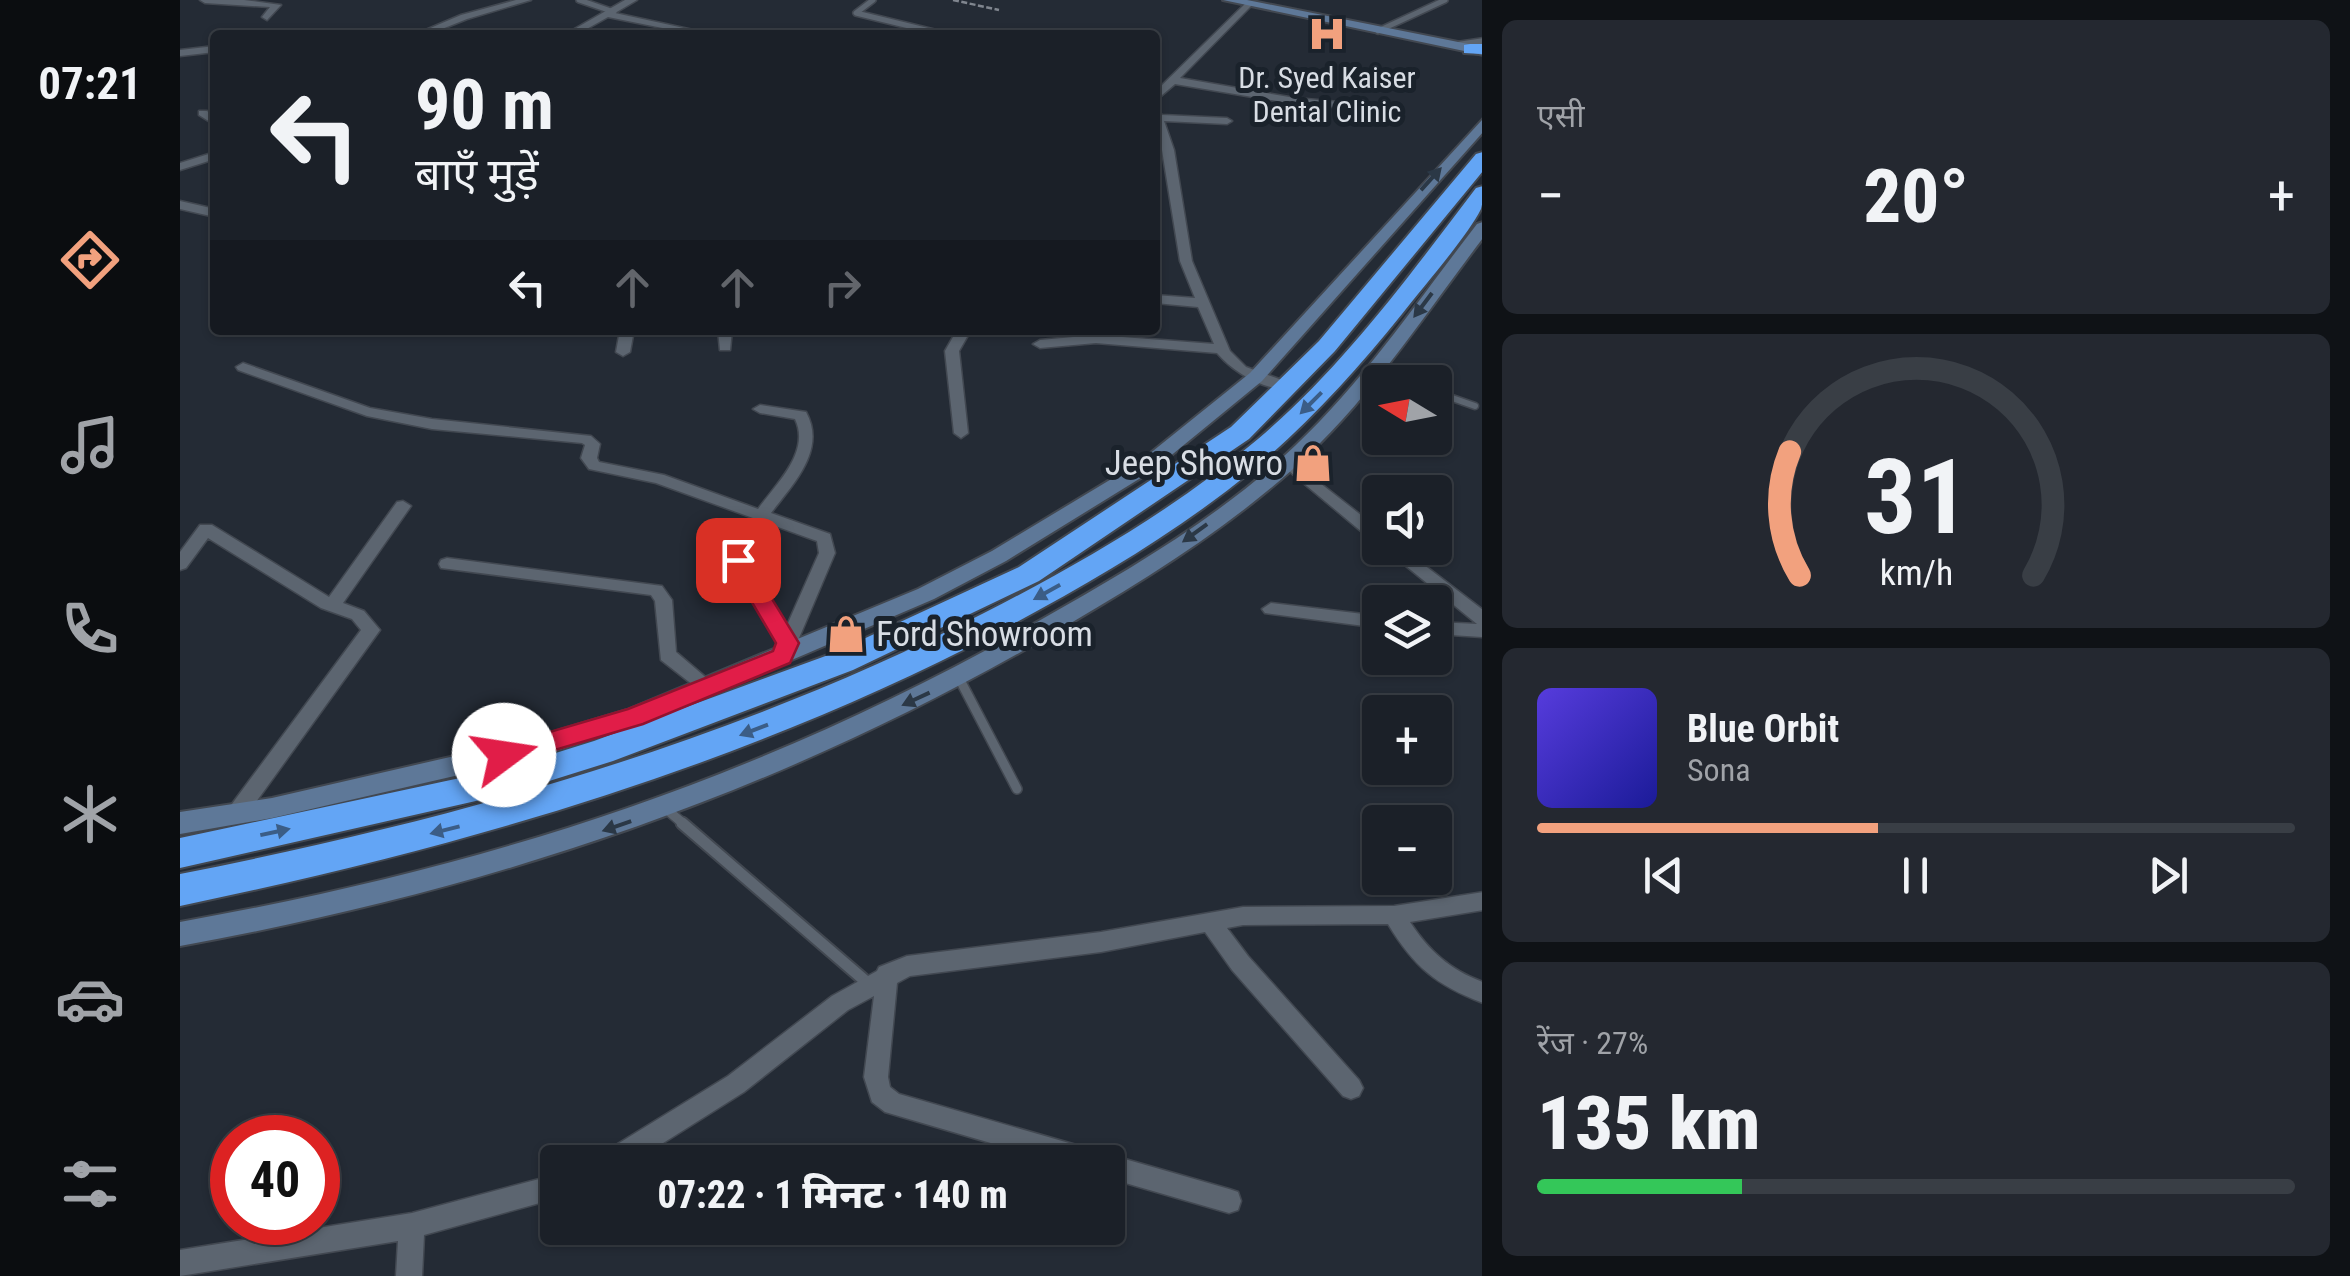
<!DOCTYPE html>
<html lang="hi">
<meta charset="utf-8">
<style>
:root{--surface:#1b2028;--page:#242830;--text:#f1f3f6;--muted:#a0a3a8;--line:#393e45;--accent:#f2a17e}
body{margin:0;font-family:"Roboto Condensed","Noto Sans Devanagari",sans-serif;background:var(--page);color:var(--text);height:100vh;display:flex;flex-direction:column;font-size:38px;white-space:nowrap}
*{box-sizing:border-box;margin:0}
p{font-size:32px;color:var(--muted)}
.icon{flex:none;width:55px;height:55px;fill:none;stroke:currentColor;stroke-width:2;stroke-linecap:round;stroke-linejoin:round}
.map{position:relative;flex:1;overflow:hidden}
.sheet{display:flex;flex-direction:column;gap:20px;padding:20px;background:#0f1216;width:868px}
.sheet>*{flex:none}
.top-card{position:absolute;left:30px;top:30px;width:950px;height:305px;border-radius:10px;box-shadow:0 2px 8px #0004,0 0 0 2px var(--line);background:#1b2028;color:var(--text);overflow:hidden}
.needle{width:65px;rotate:280deg}
.controls{position:absolute;left:1182px;top:365px;display:grid;gap:20px}
.controls a{display:grid;place-items:center;width:90px;height:90px;border-radius:10px;background:var(--surface);box-shadow:0 2px 8px #0004,0 0 0 2px var(--line);font-size:50px}
.speed{position:absolute;left:30px;top:1115px;display:flex;gap:20px;font-size:50px;font-weight:700;text-align:center}
.speed>*{display:grid;place-content:center;width:130px;height:130px;border-radius:50%;background:var(--surface);box-shadow:0 2px 8px #0004,0 0 0 2px var(--line);line-height:1}
.speed .limit{border:15px solid #d22;background:#fff;color:#111}
.pin{position:absolute;display:grid;place-items:center;width:85px;height:85px;color:#fff;margin:-42px;border-radius:20px;box-shadow:0 5px 15px #0006}
.me{position:absolute;width:110px;margin:-55px;rotate:76deg;stroke-linejoin:round;filter:drop-shadow(0 0 8px #0008)}
.turn{display:flex;align-items:center;gap:35px;height:210px;padding:0 40px;font-size:45px}
.turn .icon{width:130px;height:130px;stroke-width:2.5}
.turn b{display:block;font-size:70px;line-height:85px}
.lanes{display:flex;align-items:center;height:95px;padding:0 40px;background:#0003;justify-content:center;gap:50px;direction:ltr}
.lanes .off{opacity:.35}
.big{font-size:75px;font-weight:800;line-height:1.1}
.sheet .widget{flex:1;display:flex;flex-direction:column;justify-content:center;gap:15px;min-width:0;padding:0 35px;border-radius:15px;background:var(--page)}
.sheet .dial{align-items:center;gap:0}
.dial svg{height:260px;overflow:visible;fill:none;stroke:var(--line);stroke-width:7;stroke-linecap:round;text-anchor:middle}
.dial text{fill:var(--text);stroke:none}
.song{display:flex;align-items:center;gap:30px}
.cover{width:120px;height:120px;border-radius:15px;background:linear-gradient(135deg,hsl(250 70% 55%),hsl(240 70% 35%))}
.played{height:10px;border-radius:5px;background:linear-gradient(90deg,var(--accent) 45%,var(--line) 45%)}
.keys{display:flex;justify-content:space-around;direction:ltr}
.heat{display:flex;justify-content:space-between;align-items:center;font-size:55px;direction:ltr}
.charge{height:15px;border-radius:8px;background:linear-gradient(90deg,#34c759 27%,var(--line) 0)}
.trip{position:absolute;left:360px;top:1145px;width:585px;height:100px;border-radius:10px;background:var(--surface);box-shadow:0 2px 8px #0004,0 0 0 2px var(--line);font-weight:800;line-height:100px;text-align:center}
main{display:flex;flex:1;min-height:0}
.dock{display:flex;flex-direction:column;width:180px;justify-content:space-around;align-items:center;background:#0b0d10;color:var(--muted)}
.dock .icon{width:70px;height:70px}
.dock .on{color:var(--accent)}
.dock b{font-size:45px;color:var(--text)}
.map>svg:first-child{display:block}
.lines{fill:none;stroke-linecap:round;stroke-linejoin:round}
.lane-far3-casing{stroke:#424851;stroke-width:8}
.lane-far2-casing{stroke:#424851;stroke-width:9}
.lane-far1-casing{stroke:#424851;stroke-width:12}
.lane-casing{stroke:#424851;stroke-width:15}
.street-casing{stroke:#424851;stroke-width:3}
.secondary-casing{stroke:#424851;stroke-width:4}
.highway-casing{stroke:#424851;stroke-width:4}
.path{stroke:#80868f;stroke-width:2.5;stroke-dasharray:6 2.5;stroke-linecap:butt}
.lane-far3{stroke:#5c6570;stroke-width:5}
.lane-far2{stroke:#5c6570;stroke-width:6}
.lane-far1{stroke:#5c6570;stroke-width:9}
.lane{stroke:#5c6570;stroke-width:11}
.street{fill:#5c6570;fill-rule:evenodd}
.secondary{fill:#5e7898;fill-rule:evenodd}
.highway{fill:#63a5f5;fill-rule:evenodd}
.oneway{fill:#2b3846}
.oneway2{fill:#3b5d86}
.route{fill:#e11d48;stroke:#92132f;stroke-width:2.5}
.labels{text-anchor:middle;stroke-width:10;stroke-linejoin:round;paint-order:stroke}
.far-poi-label{font-size:30px;fill:#d8dde4;stroke:#1a222b}
.poi-label{font-size:35px;fill:#d8dde4;stroke:#1a222b;text-anchor:end}
</style>
<main>
<nav class="dock">
<b>07:21</b>
<svg class="icon on" aria-label="directions" viewBox="0 0 24 24"><path d="M12 3l9 9-9 9-9-9zM9 14v-3h6M13 9l2 2-2 2"/></svg>
<svg class="icon" aria-label="music" viewBox="0 0 24 24"><path d="M9 18V5l10-2v13"/><circle cx="6" cy="18" r="3"/><circle cx="16" cy="16" r="3"/></svg>
<svg class="icon" aria-label="phone" viewBox="0 0 24 24"><path d="M5 4h4l2 5-3 2q2 4 5 5l2-3 5 2v4C11 20 4 13 5 4z"/></svg>
<svg class="icon" aria-label="climate" viewBox="0 0 24 24"><path d="M12 3v18M4 7l16 10M4 17L20 7"/></svg>
<svg class="icon" aria-label="car" viewBox="0 0 24 24"><path d="M5 17H2v-5l4-1 3-4h7l3 4 3 1v5h-3M9 17h6M6 11h13"/><circle cx="7" cy="17" r="2"/><circle cx="17" cy="17" r="2"/></svg>
<svg class="icon" aria-label="filters" viewBox="0 0 24 24"><path d="M4 7h16M4 17h16"/><circle cx="9" cy="7" r="2"/><circle cx="15" cy="17" r="2"/></svg>
</nav>
<div class="map">
<svg width="1303" height="1276" viewBox="0 0 1303 1276">
<rect width="100%" height="100%" fill="#242b35"/>
<g class="lines">
<g class="lane-far3-casing">
<path id="lane-far3" d="M399,0L434,12
M693,0L676,13L766,35
M1198,31L1265,0"/>
</g>
<g class="lane-far2-casing">
<path id="lane-far2" d="M1192,371L1226,382
M1255,392L1295,406"/>
</g>
<g class="lane-far1-casing">
<path id="lane-far1" d="M558,560L608,643
M779,678L837,789
M486,809L505,825"/>
</g>
<g class="lane-casing">
<path id="lane" d="M502,823L690,985"/>
</g>
<g class="street-casing">
<path id="street" d="M20,0H64L101,5L87,20L82,17L90,7L25,3Z
M336,0H351L287,19L247,35H234L281,15Z
M445,0H457L435,13L536,35H517L428,17L396,35H384Z
M1068,1L1073,4L1071,6L1000,78L1115,98L1203,106L1207,107V111L1115,104L995,84L975,101V92Z
M1303,38V44L1269,47L1264,44Z
M35,46V52L0,56V50Z
M975,108L982,115L1047,118L1052,121L1047,124L984,121L994,150L1012,261L1050,351L1066,367L1113,384V390C1085,391 1054,373 1037,353L916,343L860,348L853,344L860,340L916,335L1034,344L1018,307L975,303V295L1015,298L1000,261L982,150L975,127Z
M19,111H27L35,117V125L19,115Z
M35,152V159L0,170V163Z
M0,201L35,209V217L0,209Z
M440,330H454L450,352L443,356L436,352Z
M538,330H552L550,350H540Z
M777,330H791L779,351L788,433L781,438L774,433L765,351Z
M63,363L190,408L252,419L411,436L420,444L417,458L419,462L484,475L578,509C596,484 631,452 615,419L580,413L573,409L580,405L626,412C647,450 613,484 591,513L650,534L655,553L611,657L608,662H596L593,657L639,553L637,541L476,483L409,469L401,458L405,445L402,443L252,429L187,416L58,370L56,367Z
M1108,458L1200,530V543L1194,542L1103,466L1100,463Z
M223,501L231,506L163,603L184,611L200,630L63,820L56,822L49,820L46,814L49,808L181,630L172,619L141,608L28,538L6,568L0,570V552L20,525H32L149,597L217,502Z
M1204,548H1222L1303,610V637L1255,634V622L1297,624Z
M267,558L482,586L492,600L496,652L537,687L534,692H522L481,660L475,601L471,595L261,568L259,564L261,560Z
M1091,603L1200,616V628L1085,613L1082,609Z
M1303,892V910L1230,922C1249,951 1270,970 1303,982V1003C1256,985 1234,967 1208,924L1063,925L1047,928L1068,956L1179,1080L1183,1088L1179,1096L1171,1099L1163,1096L1052,970L1025,932L921,952L730,976L717,983L708,1077L710,1087L719,1094L1049,1189L1058,1192L1061,1201L1058,1210L1049,1213L928,1178V1162H875L705,1112L692,1102L684,1077L694,996L668,1010L564,1092L453,1162H420L423,1153L548,1076L652,996L697,971L699,967L727,956L921,932L1063,907L1214,906Z
M378,1174V1198L244,1235L242,1276H216L218,1241L0,1276V1250L232,1213Z"/>
</g>
<g class="secondary-casing">
<path id="secondary" d="M1043,0H1067L1303,47V55Z
M1303,119V132L1082,381L972,471L826,561L754,599L462,724L357,757L92,818L0,834V812L92,798L357,737L447,710L738,589L812,551L958,463L1070,373Z
M1303,222V238C1243,317 1188,402 1113,469C1039,535 953,587 867,637C592,796 312,889 0,946V922C313,866 580,779 857,622C942,574 1030,523 1103,457C1179,389 1235,304 1297,224Z"/>
</g>
<g class="highway-casing">
<path id="highway" d="M1290,44H1303V54L1284,53V45Z
M1303,152V171L1155,351L1069,439L859,581L673,670L433,761L331,793L0,868V838L331,767L414,741L651,654L839,567L1051,427L1139,341L1296,154Z
M1303,186C1303,193 1303,202 1301,209C1287,237 1243,287 1222,314C1177,370 1128,424 1073,470C995,534 907,585 818,632C561,767 283,847 0,906V874C279,819 549,743 804,613C900,564 995,509 1078,439C1163,367 1229,276 1296,188Z"/>
</g>
<path class="path" d="M773,0L819,10"/>
<use href="#lane-far3" class="lane-far3"/>
<use href="#lane-far2" class="lane-far2"/>
<use href="#lane-far1" class="lane-far1"/>
<use href="#lane" class="lane"/>
<use href="#street" class="street"/>
<use href="#secondary" class="secondary"/>
<use href="#highway" class="highway"/>
</g>
<defs><path id="oneway-solid" d="M-6-.8H1V-3.2L6.5 0L1 3.2V.8H-6Z" transform="scale(2.5)"/></defs>
<g class="oneway">
<use href="#oneway-solid" transform="translate(1251 179) rotate(-48)"/>
<use href="#oneway-solid" transform="translate(1243 305) rotate(127)"/>
<use href="#oneway-solid" transform="translate(1015 533) rotate(144)"/>
<use href="#oneway-solid" transform="translate(736 699) rotate(155)"/>
<use href="#oneway-solid" transform="translate(437 826) rotate(161)"/>
</g>
<g class="oneway2">
<use href="#oneway-solid" transform="translate(1131 403) rotate(135)"/>
<use href="#oneway-solid" transform="translate(867 592) rotate(151)"/>
<use href="#oneway-solid" transform="translate(574 730) rotate(159)"/>
<use href="#oneway-solid" transform="translate(265 830) rotate(166)"/>
<use href="#oneway-solid" transform="translate(95 832) rotate(-12)"/>
</g>
<path class="route" d="M558,552L565,555L619,643L610,663L463,724L324,765L315,762L311,755L315,748L448,709L593,651L596,643L547,560Z"/>
<defs>
<g id="hospital-bare" transform="scale(3)"><path d="M-5-5h3v3.5h4V-5h3V5h-3V1.5h-4V5h-3Z" fill="#f2a17e" stroke="#1a222b" stroke-width="2.5" paint-order="stroke"/></g>
<g id="shop-bare" transform="scale(3)"><path d="M-5-2.5h2.3a2.7 3.5 0 0 1 5.4 0H5L5.5 6h-11ZM-1.5-2.5h3a1.5 2.3 0 0 0-3 0Z" fill="#f2a17e" stroke="#1a222b" stroke-width="2.5" paint-order="stroke"/></g>
</defs>
<g fill-rule="evenodd">
<use href="#hospital-bare" x="1147" y="34"/>
<use href="#shop-bare" x="1133" y="463"/>
<use href="#shop-bare" x="666" y="634"/>
</g>
<g class="labels">
<g class="far-poi-label">
<text x="1147" y="88">Dr. Syed Kaiser<tspan x="1147" dy="34">Dental Clinic</tspan></text>
</g>
<g class="poi-label">
<text x="1103" y="475">Jeep Showro</text>
<text x="696" y="646" text-anchor="start">Ford Showroom</text>
</g>
</g>
</svg>
<div class="controls">
<a><svg class="needle" viewBox="-14 -14 28 28"><path d="M0-13l5 13h-10z" fill="#e53935"/><path d="M0 13l5-13h-10z" fill="#a0a3a8"/></svg></a>
<a><svg class="icon" aria-label="sound" viewBox="0 0 24 24"><path d="M4 9h4l5-4v14l-5-4H4zM17 9q2 3 0 6"/></svg></a>
<a><svg class="icon" aria-label="layers" viewBox="0 0 24 24"><path d="M12 4l9 5-9 5-9-5zM3 14l9 5 9-5"/></svg></a>
<a>+</a>
<a>−</a>
</div>
<div class="speed"><div class="limit">40</div></div>
<div class="pin" style="left:558px;top:560px;background:#d93025"><svg class="icon" aria-label="arrive" viewBox="0 0 24 24"><path d="M6 21V4h12l-3 4 3 4H6"/></svg></div>
<svg class="me" style="left:324px;top:755px" viewBox="-20 -20 40 40"><circle r="19" fill="#fff"/><path d="M0-13L10 11 0 6-10 11z" fill="#e11d48"/></svg>
<div class="trip">07:22 · 1 मिनट · 140 m</div>
<div class="top-card">
<div class="turn"><svg class="icon" aria-label="left" viewBox="0 0 24 24"><path d="M17 20v-9H6M10 6l-5 5 5 5"/></svg><div><b>90 m</b>बाएँ मुड़ें</div></div>
<div class="lanes"><svg class="icon" aria-label="left" viewBox="0 0 24 24"><path d="M17 20v-9H6M10 6l-5 5 5 5"/></svg><svg class="icon off" aria-label="ahead" viewBox="0 0 24 24"><path d="M12 20V5M6 11l6-6 6 6"/></svg><svg class="icon off" aria-label="ahead" viewBox="0 0 24 24"><path d="M12 20V5M6 11l6-6 6 6"/></svg><svg class="icon off" aria-label="right" viewBox="0 0 24 24"><path d="M7 20v-9h11M14 6l5 5-5 5"/></svg></div>
</div>
</div>
<section class="sheet">
<div class="widget"><p>एसी</p>
<div class="heat"><a>−</a><b class="big">20°</b><a>+</a></div>
</div>
<div class="widget dial"><svg viewBox="0 0 100 80">
<path d="M14 69A42 42 0 1 1 86 69"/>
<path d="M14 69A42 42 0 0 1 11 31" stroke="#f2a17e"/>
<text x="50" y="56" font-size="32" font-weight="700">31</text>
<text x="50" y="72" font-size="11">km/h</text>
</svg></div>
<div class="widget">
<div class="song"><i class="cover"></i><div><b>Blue Orbit</b><p>Sona</p></div></div>
<div class="played"></div>
<div class="keys"><svg class="icon" aria-label="previous" viewBox="0 0 24 24"><path d="M18 5L8 12l10 7zM5 5v14"/></svg><svg class="icon" aria-label="pause" viewBox="0 0 24 24"><path d="M8 5v14M16 5v14"/></svg><svg class="icon" aria-label="next" viewBox="0 0 24 24"><path d="M6 5l10 7-10 7zM19 5v14"/></svg></div>
</div>
<div class="widget"><p>रेंज · 27%</p><b class="big">135 km</b><div class="charge"></div></div>
</section>
</main>
